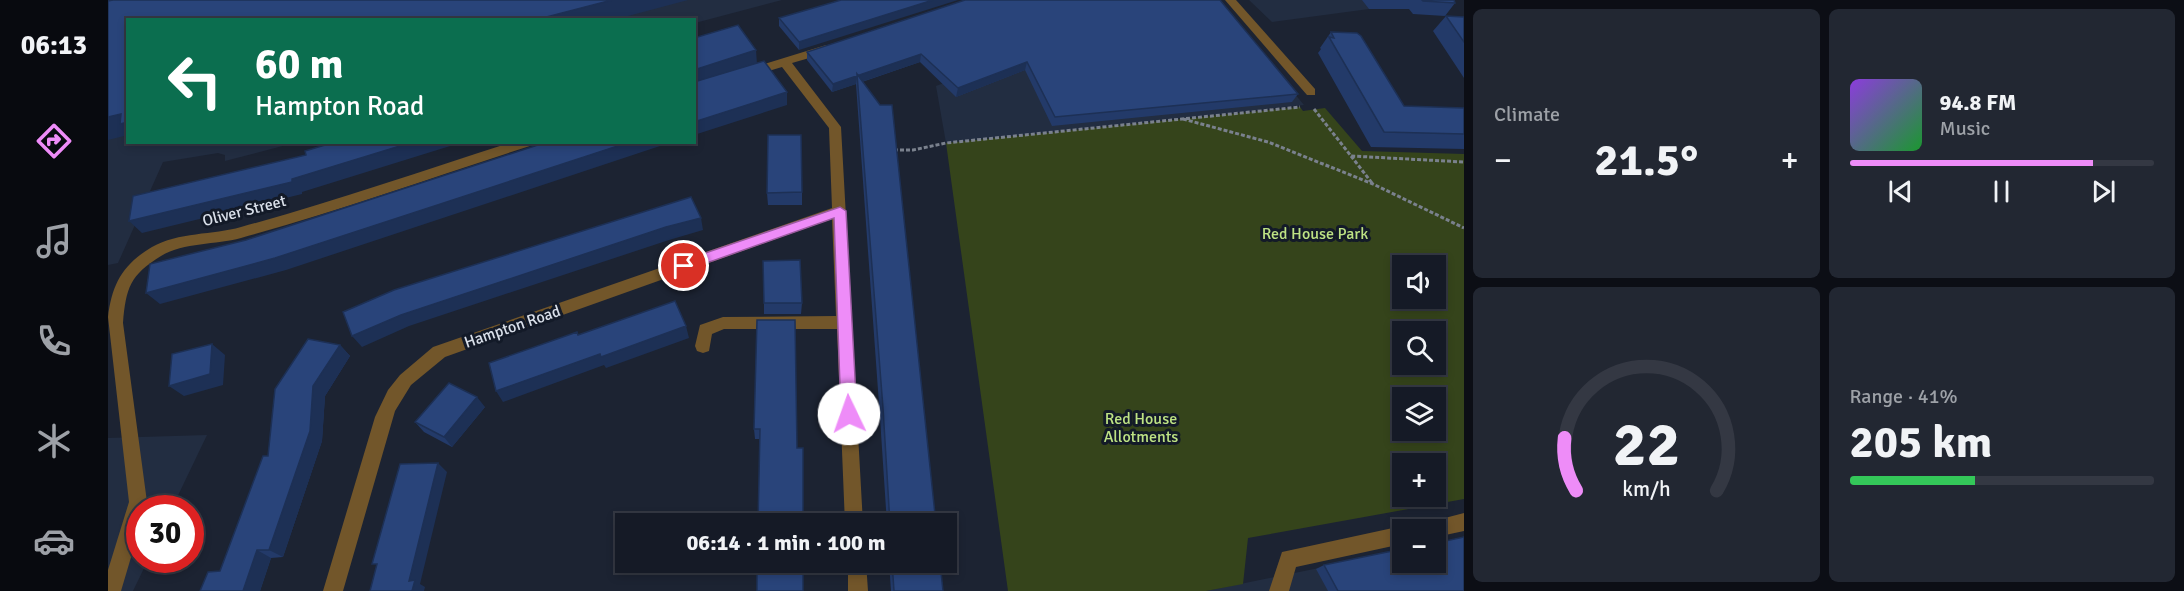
<!DOCTYPE html>
<meta charset="utf-8">
<style>
:root{--surface:#151a26;--page:#222732;--text:#f1f3f6;--muted:#9da1a7;--line:#343843;--accent:#ee8cf8}
body{margin:0;font-family:Signika,sans-serif;background:var(--page);color:var(--text);height:100vh;display:flex;flex-direction:column;font-size:22px;white-space:nowrap}
*{box-sizing:border-box;margin:0}
p{font-size:20px;color:var(--muted)}
.icon{flex:none;width:33px;height:33px;fill:none;stroke:currentColor;stroke-width:2;stroke-linecap:round;stroke-linejoin:round}
.map{position:relative;flex:1;overflow:hidden}
.panel{display:flex;flex-direction:column;gap:9px;padding:9px;background:#0c0e15;width:720px}
.panel>*{flex:none}
.banner{position:absolute;left:18px;top:18px;width:570px;height:126px;border-radius:0px;box-shadow:0 3px 9px #0003,0 0 0 2px var(--line);background:#0b6e4f;color:#fff;overflow:hidden}
.tools{position:absolute;left:1284px;top:255px;display:grid;gap:12px}
.tools a{display:grid;place-items:center;width:54px;height:54px;border-radius:0px;background:var(--surface);box-shadow:0 3px 9px #0003,0 0 0 2px var(--line);font-size:30px}
.speed{position:absolute;left:18px;top:495px;display:flex;gap:12px;font-size:30px;font-weight:700;text-align:center}
.speed>*{display:grid;place-content:center;width:78px;height:78px;border-radius:50%;background:var(--surface);box-shadow:0 3px 9px #0003,0 0 0 2px var(--line);line-height:1}
.speed .limit{border:9px solid #d22;background:#fff;color:#111}
.pin{position:absolute;display:grid;place-items:center;width:51px;height:51px;color:#fff;margin:-26px;border:3px solid #fff;border-radius:50%;box-shadow:0 2px 6px #0007}
.me{position:absolute;width:66px;margin:-33px;rotate:357deg;stroke-linejoin:round;filter:drop-shadow(0 0 4px #0008)}
.turn{display:flex;align-items:center;gap:21px;height:126px;padding:0 30px;font-size:27px}
.turn .icon{width:78px;height:78px;stroke-width:2.5}
.turn b{display:block;font-size:42px;line-height:51px}
.big{font-size:45px;font-weight:800;line-height:1.1}
.panel .tile{flex:1;display:flex;flex-direction:column;justify-content:center;gap:9px;min-width:0;padding:0 21px;border-radius:9px;background:var(--page)}
.panel .dial{align-items:center;gap:0}
.dial svg{height:156px;overflow:visible;fill:none;stroke:var(--line);stroke-width:7;stroke-linecap:round;text-anchor:middle}
.dial text{fill:var(--text);stroke:none}
.song{display:flex;align-items:center;gap:18px}
.cover{width:72px;height:72px;border-radius:9px;background:linear-gradient(135deg,hsl(270 70% 55%),hsl(130 70% 35%))}
.played{height:6px;border-radius:3px;background:linear-gradient(90deg,var(--accent) 80%,var(--line) 80%)}
.keys{display:flex;justify-content:space-around;direction:ltr}
.heat{display:flex;justify-content:space-between;align-items:center;font-size:33px;direction:ltr}
.charge{height:9px;border-radius:4px;background:linear-gradient(90deg,#34c759 41%,var(--line) 0)}
.panel .tiles{flex:1;display:grid;gap:9px;grid-template-columns:repeat(2,1fr)}
.trip{position:absolute;left:507px;top:513px;width:342px;height:60px;border-radius:0px;background:var(--surface);box-shadow:0 3px 9px #0003,0 0 0 2px var(--line);font-weight:800;line-height:60px;text-align:center}
main{display:flex;flex:1;min-height:0}
.dock{display:flex;flex-direction:column;width:108px;justify-content:space-around;align-items:center;background:#080a0f;color:var(--muted)}
.dock .icon{width:42px;height:42px}
.dock .active{color:var(--accent)}
.dock b{font-size:27px;color:var(--text)}
.map>svg:first-child{display:block}
.built{fill:#222d41}
.green{fill:#35441b;fill-rule:evenodd}
.lines{fill:none;stroke-linecap:round;stroke-linejoin:round}
.path{stroke:#7a818d;stroke-width:3;stroke-dasharray:4 2;stroke-linecap:butt}
.minor{fill:#72562a;fill-rule:evenodd}
.wall{fill:#233a69}
.shaded-wall{fill:#1d3055}
.building{fill:#29447a;stroke:#1d3055;stroke-width:1.5}
.route{fill:#ee8cf8;stroke:#9b5ba1;stroke-width:1.5}
.labels{text-anchor:middle;stroke-width:6;stroke-linejoin:round;paint-order:stroke}
.street-label{font-size:16px;fill:#dae0ea;stroke:#131a28}
.park-label{font-size:16px;fill:#bee384;stroke:#131a28}
</style>
<main>
<nav class="dock">
<b>06:13</b>
<svg class="icon active" aria-label="directions" viewBox="0 0 24 24"><path d="M12 3l9 9-9 9-9-9zM9 14v-3h6M13 9l2 2-2 2"/></svg>
<svg class="icon" aria-label="music" viewBox="0 0 24 24"><path d="M9 18V5l10-2v13"/><circle cx="6" cy="18" r="3"/><circle cx="16" cy="16" r="3"/></svg>
<svg class="icon" aria-label="phone" viewBox="0 0 24 24"><path d="M5 4h4l2 5-3 2q2 4 5 5l2-3 5 2v4C11 20 4 13 5 4z"/></svg>
<svg class="icon" aria-label="climate" viewBox="0 0 24 24"><path d="M12 3v18M4 7l16 10M4 17L20 7"/></svg>
<svg class="icon" aria-label="car" viewBox="0 0 24 24"><path d="M5 17H2v-5l4-1 3-4h7l3 4 3 1v5h-3M9 17h6M6 11h13"/><circle cx="7" cy="17" r="2"/><circle cx="17" cy="17" r="2"/></svg>
</nav>
<div class="map">
<svg width="1356" height="591" viewBox="0 0 1356 591">
<rect width="100%" height="100%" fill="#1c2332"/>
<path class="built" d="M0,0H674L587,23L586,20H20V142L186,143L117,161V155L110,153L55,162L10,263L0,265Z
M1141,0H1282L1289,9H1261L1164,22Z
M1120,14L1196,105L838,143L828,86L966,34Z
M99,435L64,508H32V560H40L25,591H0V438Z
M1294,551V562H1328L1356,591H1098Z"/>
<path class="green" d="M1192,107L1195,111L1217,108L1254,151L1356,154V499L1140,538L1135,584L1098,591H900L838,143ZM1294,266H1328V298H1294ZM1294,332H1328V364H1294ZM1294,398H1328V430H1294ZM1294,464H1328V496H1294Z"/>
<g class="lines">
<path class="path" d="M1206,109L1243,156L1356,162
M1075,119L1160,142L1265,184L1356,228
M786,150H805L838,143L1192,107
M1243,156L1264,183"/>
<path class="minor" d="M1117,0H1128L1207,89V95H1199Z
M718,45L724,49L722,52L684,63L733,127L755,524H737L729,329H616L604,334L601,351L595,353L589,351L587,346L592,325L615,317L728,316L724,219L337,357L303,385L287,411L235,591H215L267,417L280,390L292,375L325,347L724,208L721,128L674,67L641,77L635,73L637,70Z
M404,142H426L425,145C328,176 231,211 133,238C108,245 76,242 53,256C22,275 18,288 15,323L39,502L37,508H32V527L13,591H0V570L21,502L0,317C4,284 15,264 44,247C70,232 105,235 133,227C224,202 314,171 404,142Z
M1356,513V531L1328,537V530H1311L1314,524Z
M1294,526L1301,530H1294V544L1188,567L1181,591H1161L1174,552Z
M740,562H758L760,591H740Z"/>
</g>
<path class="wall" d="M733,0L691,50L671,26V18Z
M857,0L1190,94L1184,102L944,126L917,70L848,97L812,62L754,82L828,524H779L772,418L748,84L724,92L699,60V52Z
M1254,0H1346L1347,3L1337,16L1305,14L1301,9H1261Z
M1338,16L1356,17V78L1325,31Z
M1223,32L1296,106L1356,108V149L1263,147L1210,53L1213,49L1212,48Z
M694,192V205H660L659,193Z
M656,303H694L693,314H656Z
M649,320L689,448L652,439H647L646,429Z
M232,345L242,356L217,396L214,441L175,557L163,558L152,591H92L112,571Z
M377,407L344,447L316,432L307,422Z
M781,562H832L835,591H783Z
M1216,565L1356,591H1220L1208,569Z"/>
<path class="shaded-wall" d="M504,0H580L505,20H427Z
M825,0H850L691,50V42Z
M648,50L649,64L586,83V70Z
M813,54L812,62L750,83L749,75Z
M919,62L917,70L848,97L850,88Z
M749,76L748,84L724,92L725,84Z
M679,92V105L586,135V122Z
M13,114L20,121V135L0,140V117Z
M305,142H355L194,192V194L34,233L21,221L184,179Z
M522,142H564L178,270L52,304L38,293Z
M593,218L595,230L561,240L301,326L254,347L244,336L293,315L558,227Z
M578,326L581,338L498,368L496,365L395,402L388,391L492,354Z
M104,344L117,355L115,385L76,396L61,386Z
M232,345L242,356L217,396L214,441L175,557L161,550L205,386Z
M369,397L377,407L344,447L336,437Z
M330,463L339,472L312,584L317,587L316,591H304L301,581Z
M149,550L163,558L152,591H135Z"/>
<path class="building" d="M5,0H504L427,20H20V122L12,124L13,114L0,117V1Z
M733,0H825L691,42L671,18Z
M857,0H1112L1190,94L947,117L919,62L850,88L813,54L725,84L699,52Z
M1314,0H1346L1347,3L1315,1Z
M1338,16L1356,17V42Z
M630,25L648,50L586,70V38Z
M1223,32L1249,33L1253,36L1296,106L1356,108V134L1276,132L1221,37L1226,38Z
M656,61L679,92L586,122V82Z
M749,74L772,105H784L828,524H782L775,408Z
M660,135H693L694,192L659,193Z
M227,142H305L184,179V182L21,221L25,196L198,155L197,151Z
M439,142H522L167,258L38,293L42,264L138,240Z
M583,197L593,218L558,227L293,315L244,336L235,312L286,290Z
M692,260L694,303H656L655,261Z
M567,301L578,326L493,357L492,354L388,391L381,363L469,332L470,335Z
M649,320H687L689,448H695V524H650L652,429H646Z
M200,339L232,345L205,386L202,431L161,550H149L135,591H92L100,572L112,571L155,456H160L167,389Z
M104,344L102,374L61,386L64,354Z
M341,383L369,397L336,437L307,422Z
M330,463L301,581L307,580L304,591H262L269,564H264L292,464Z
M1356,537V591H1230L1216,565L1294,549V562H1328V543Z
M649,562H695V591H649Z
M784,562H832L835,591H786Z"/>
<path class="route" d="M732,207L738,211L749,414L746,419L741,421L736,419L733,414L726,218L576,271L569,266L571,262Z"/>
<g class="labels">
<g class="street-label">
<text transform="translate(136 210) rotate(-14)" y="6">Oliver Street</text>
<text transform="translate(404 326) rotate(-19)" y="6">Hampton Road</text>
</g>
<g class="park-label">
<text x="1207" y="239">Red House Park</text>
<text x="1033" y="424">Red House<tspan x="1033" dy="18">Allotments</tspan></text>
</g>
</g>
</svg>
<div class="tools">
<a><svg class="icon" aria-label="sound" viewBox="0 0 24 24"><path d="M4 9h4l5-4v14l-5-4H4zM17 9q2 3 0 6"/></svg></a>
<a><svg class="icon" aria-label="search" viewBox="0 0 24 24"><circle cx="10" cy="10" r="6"/><path d="M15 15l6 6"/></svg></a>
<a><svg class="icon" aria-label="layers" viewBox="0 0 24 24"><path d="M12 4l9 5-9 5-9-5zM3 14l9 5 9-5"/></svg></a>
<a>+</a>
<a>−</a>
</div>
<div class="speed"><div class="limit">30</div></div>
<div class="pin" style="left:576px;top:266px;background:#d93025"><svg class="icon" aria-label="arrive" viewBox="0 0 24 24"><path d="M6 21V4h12l-3 4 3 4H6"/></svg></div>
<svg class="me" style="left:741px;top:414px" viewBox="-20 -20 40 40"><circle r="19" fill="#fff"/><path d="M0-13L10 11 0 6-10 11z" fill="#ee8cf8"/></svg>
<div class="trip">06:14 · 1 min · 100 m</div>
<div class="banner">
<div class="turn"><svg class="icon" aria-label="left" viewBox="0 0 24 24"><path d="M17 20v-9H6M10 6l-5 5 5 5"/></svg><div><b>60 m</b>Hampton Road</div></div>
</div>
</div>
<section class="panel">
<div class="tiles">
<div class="tile"><p>Climate</p>
<div class="heat"><a>−</a><b class="big">21.5°</b><a>+</a></div>
</div>
<div class="tile">
<div class="song"><i class="cover"></i><div><b>94.8 FM</b><p>Music</p></div></div>
<div class="played"></div>
<div class="keys"><svg class="icon" aria-label="previous" viewBox="0 0 24 24"><path d="M18 5L8 12l10 7zM5 5v14"/></svg><svg class="icon" aria-label="pause" viewBox="0 0 24 24"><path d="M8 5v14M16 5v14"/></svg><svg class="icon" aria-label="next" viewBox="0 0 24 24"><path d="M6 5l10 7-10 7zM19 5v14"/></svg></div>
</div>
<div class="tile dial"><svg viewBox="0 0 100 80">
<path d="M14 69A42 42 0 1 1 86 69"/>
<path d="M14 69A42 42 0 0 1 8 42" stroke="#ee8cf8"/>
<text x="50" y="56" font-size="32" font-weight="700">22</text>
<text x="50" y="72" font-size="11">km/h</text>
</svg></div>
<div class="tile"><p>Range · 41%</p><b class="big">205 km</b><div class="charge"></div></div>
</div>
</section>
</main>
